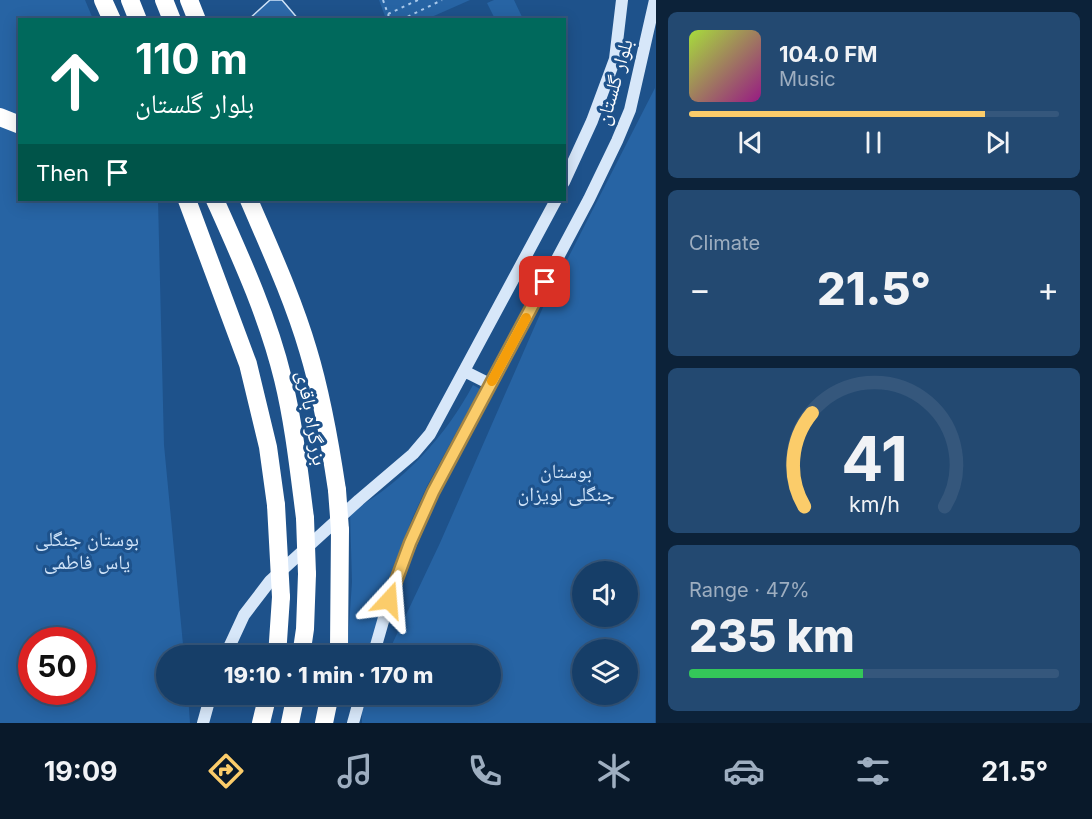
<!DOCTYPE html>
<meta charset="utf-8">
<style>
:root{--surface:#163e68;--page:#234971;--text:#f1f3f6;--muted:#9eaec0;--line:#35577c;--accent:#fbcc6a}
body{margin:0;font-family:Inter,"Noto Naskh Arabic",sans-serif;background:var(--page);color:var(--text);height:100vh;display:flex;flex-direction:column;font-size:22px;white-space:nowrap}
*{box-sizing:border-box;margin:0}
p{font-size:20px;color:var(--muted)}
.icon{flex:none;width:33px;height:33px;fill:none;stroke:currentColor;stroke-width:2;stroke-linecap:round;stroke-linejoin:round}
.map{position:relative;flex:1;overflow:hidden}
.sheet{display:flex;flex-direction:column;gap:12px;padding:12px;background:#0c2239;width:436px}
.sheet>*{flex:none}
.banner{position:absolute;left:18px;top:18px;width:548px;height:183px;border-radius:0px;box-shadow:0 3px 15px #0003,0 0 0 2px var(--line);background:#00695c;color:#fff;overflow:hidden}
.buttons{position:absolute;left:572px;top:561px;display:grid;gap:12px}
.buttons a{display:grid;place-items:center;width:66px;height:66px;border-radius:50%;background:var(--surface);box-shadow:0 3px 15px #0003,0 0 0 2px var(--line);font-size:30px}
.speed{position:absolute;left:18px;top:627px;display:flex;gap:12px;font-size:30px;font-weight:700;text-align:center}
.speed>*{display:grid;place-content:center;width:78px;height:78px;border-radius:50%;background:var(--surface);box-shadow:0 3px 15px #0003,0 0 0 2px var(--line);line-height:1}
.speed .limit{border:9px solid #d22;background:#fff;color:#111}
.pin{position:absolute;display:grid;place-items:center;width:51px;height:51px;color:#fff;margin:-26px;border-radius:12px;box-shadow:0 3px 9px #0006}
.me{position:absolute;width:66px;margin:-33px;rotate:19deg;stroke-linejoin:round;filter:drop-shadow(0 0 4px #0008)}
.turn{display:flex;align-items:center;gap:21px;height:126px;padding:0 18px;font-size:27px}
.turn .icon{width:78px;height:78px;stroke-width:2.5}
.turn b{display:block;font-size:42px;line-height:51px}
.then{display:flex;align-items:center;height:57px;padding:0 18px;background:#0003;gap:12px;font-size:22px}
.big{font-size:45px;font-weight:800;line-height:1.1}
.sheet .card{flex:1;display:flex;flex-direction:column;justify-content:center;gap:9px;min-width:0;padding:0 21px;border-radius:9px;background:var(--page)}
.sheet .dial{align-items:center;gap:0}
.dial svg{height:156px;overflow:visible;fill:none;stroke:var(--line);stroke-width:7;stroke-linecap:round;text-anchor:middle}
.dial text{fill:var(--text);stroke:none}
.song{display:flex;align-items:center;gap:18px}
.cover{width:72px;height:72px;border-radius:9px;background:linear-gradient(135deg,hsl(80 70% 55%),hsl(310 70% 35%))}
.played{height:6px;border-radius:3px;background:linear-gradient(90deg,var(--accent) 80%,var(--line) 80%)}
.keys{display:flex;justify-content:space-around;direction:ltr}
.heat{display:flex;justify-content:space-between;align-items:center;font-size:33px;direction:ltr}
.charge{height:9px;border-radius:4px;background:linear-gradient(90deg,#34c759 47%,var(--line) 0)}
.trip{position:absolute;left:156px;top:645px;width:345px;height:60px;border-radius:30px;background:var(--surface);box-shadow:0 3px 15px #0003,0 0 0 2px var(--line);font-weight:800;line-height:60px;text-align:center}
.tabs{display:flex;height:96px;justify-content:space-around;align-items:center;background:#09192a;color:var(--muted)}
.tabs .icon{width:42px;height:42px}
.tabs .current{color:var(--accent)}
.tabs b{font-size:27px;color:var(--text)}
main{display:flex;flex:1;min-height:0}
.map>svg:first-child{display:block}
.green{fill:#2764a4;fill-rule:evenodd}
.building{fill:#2d69a9;stroke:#d0e4f9;stroke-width:1.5}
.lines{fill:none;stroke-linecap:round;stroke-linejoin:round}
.path{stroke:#aacaec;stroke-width:2;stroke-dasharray:3 4.5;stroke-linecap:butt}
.secondary{stroke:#d7e7f9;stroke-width:12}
.highway{stroke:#fff;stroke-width:18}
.highway-bridge{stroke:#fff;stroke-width:18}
.route-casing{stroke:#a38545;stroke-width:15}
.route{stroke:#fbcc6a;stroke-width:10}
.slow{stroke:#f59e0b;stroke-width:10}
.labels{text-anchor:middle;stroke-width:6;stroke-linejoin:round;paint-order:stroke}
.street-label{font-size:20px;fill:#fff;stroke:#1e528b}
.park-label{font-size:20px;fill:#d0e4f9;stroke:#1e528b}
</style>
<main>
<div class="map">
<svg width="656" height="723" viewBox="0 0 656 723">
<rect width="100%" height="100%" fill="#1e528b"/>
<path class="green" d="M0,0H85L93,19L20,20V200H158L164,445L184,655L166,656V694L188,695L190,723H0ZM32,640H82V692H32Z
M379,0H470L427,19H386Z
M494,0H514L523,19H495L487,3Z
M655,88V723H362V709L369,695L490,694V656L387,655L440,543L544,305ZM582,572H627V616H582ZM582,650H627V694H582Z
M473,385L480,389L427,486L412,519L394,565L368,655L347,656L352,582L350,512C403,483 445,437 473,385Z"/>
<path class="building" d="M270,0H282L299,20H248Z"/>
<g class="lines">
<path class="path" d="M383,0L390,20
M388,14L418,0
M401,20L442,0"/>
<path class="secondary" d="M564,182L592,121L615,59L622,0
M464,371L490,384
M225,656L244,615L270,581L359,500L413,454L430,434L556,200
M373,656L394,583L433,492L589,199L617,141L630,110L655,0
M203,723L211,694
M353,723L361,694"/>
<path class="highway" d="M103,0L112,20
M130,0L138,20
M164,0L172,20
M189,0L197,20
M0,117L20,125
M187,200L248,364L268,447L276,505
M215,200C241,258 268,317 283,379C294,424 299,472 305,518
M249,200C270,249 293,299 308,350C322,396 330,443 337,490
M277,656L281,597
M301,656L305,629L307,574
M337,656L339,647L340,530
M261,723L268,694
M290,723L296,694
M324,723L330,694"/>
<path class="highway-bridge" d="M337,490L340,530
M276,505L281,597
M305,518L307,574"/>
</g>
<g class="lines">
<g class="route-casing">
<path id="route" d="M389,600L410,543L433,492L545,282"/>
</g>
<use href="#route" class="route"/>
<path class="slow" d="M492,381L526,318"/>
</g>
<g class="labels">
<g class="street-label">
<text transform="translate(614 82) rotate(-74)" y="7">بلوار گلستان</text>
<text transform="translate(312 418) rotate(80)" y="7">بزرگراه باقری</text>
</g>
<g class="park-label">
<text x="566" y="478">بوستان<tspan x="566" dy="23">جنگلی لویزان</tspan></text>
<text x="87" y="546">بوستان جنگلی<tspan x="87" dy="23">یاس فاطمی</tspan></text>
</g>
</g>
</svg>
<div class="buttons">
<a><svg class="icon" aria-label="sound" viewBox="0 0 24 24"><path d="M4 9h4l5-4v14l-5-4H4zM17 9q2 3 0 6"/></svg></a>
<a><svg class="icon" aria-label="layers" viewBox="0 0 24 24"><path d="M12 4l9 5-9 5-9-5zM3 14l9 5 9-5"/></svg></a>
</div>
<div class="speed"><div class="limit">50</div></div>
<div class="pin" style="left:545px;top:282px;background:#d93025"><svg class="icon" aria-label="arrive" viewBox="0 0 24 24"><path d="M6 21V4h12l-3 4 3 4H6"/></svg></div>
<svg class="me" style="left:389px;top:600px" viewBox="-20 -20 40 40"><path d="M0-17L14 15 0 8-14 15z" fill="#fbcc6a" stroke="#fff" stroke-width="4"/></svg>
<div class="trip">19:10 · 1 min · 170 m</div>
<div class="banner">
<div class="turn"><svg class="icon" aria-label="ahead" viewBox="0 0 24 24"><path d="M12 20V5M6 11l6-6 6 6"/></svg><div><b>110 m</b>بلوار گلستان</div></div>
<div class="then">Then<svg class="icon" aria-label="arrive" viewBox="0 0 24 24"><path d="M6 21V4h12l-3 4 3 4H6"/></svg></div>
</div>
</div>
<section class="sheet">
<div class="card">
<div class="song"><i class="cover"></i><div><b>104.0 FM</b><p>Music</p></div></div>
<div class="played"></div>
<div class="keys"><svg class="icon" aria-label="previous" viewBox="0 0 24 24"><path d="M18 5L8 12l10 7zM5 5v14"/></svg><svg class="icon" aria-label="pause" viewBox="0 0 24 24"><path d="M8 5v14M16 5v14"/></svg><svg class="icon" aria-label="next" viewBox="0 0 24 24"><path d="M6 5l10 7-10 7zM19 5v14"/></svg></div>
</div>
<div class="card"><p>Climate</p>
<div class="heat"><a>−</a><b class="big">21.5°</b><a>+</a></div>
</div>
<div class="card dial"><svg viewBox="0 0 100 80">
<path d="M14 69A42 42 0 1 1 86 69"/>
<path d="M14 69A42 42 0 0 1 18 21" stroke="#fbcc6a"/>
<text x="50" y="56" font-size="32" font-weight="700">41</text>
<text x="50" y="72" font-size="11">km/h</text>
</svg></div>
<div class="card"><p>Range · 47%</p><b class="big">235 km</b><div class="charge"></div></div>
</section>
</main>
<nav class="tabs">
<b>19:09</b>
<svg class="icon current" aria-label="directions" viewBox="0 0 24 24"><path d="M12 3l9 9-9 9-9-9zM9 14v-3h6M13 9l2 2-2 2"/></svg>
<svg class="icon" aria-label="music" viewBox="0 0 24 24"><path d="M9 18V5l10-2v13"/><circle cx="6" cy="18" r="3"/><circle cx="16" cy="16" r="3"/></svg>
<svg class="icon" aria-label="phone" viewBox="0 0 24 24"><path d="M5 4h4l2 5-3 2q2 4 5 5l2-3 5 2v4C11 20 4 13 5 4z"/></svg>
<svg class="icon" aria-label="climate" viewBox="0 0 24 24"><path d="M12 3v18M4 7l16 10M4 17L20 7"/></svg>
<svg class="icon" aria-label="car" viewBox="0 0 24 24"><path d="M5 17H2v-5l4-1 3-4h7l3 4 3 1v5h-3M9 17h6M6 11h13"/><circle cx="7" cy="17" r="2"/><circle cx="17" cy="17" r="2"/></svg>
<svg class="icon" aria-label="filters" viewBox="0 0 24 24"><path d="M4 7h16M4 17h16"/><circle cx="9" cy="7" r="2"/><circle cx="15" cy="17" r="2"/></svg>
<b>21.5°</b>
</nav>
